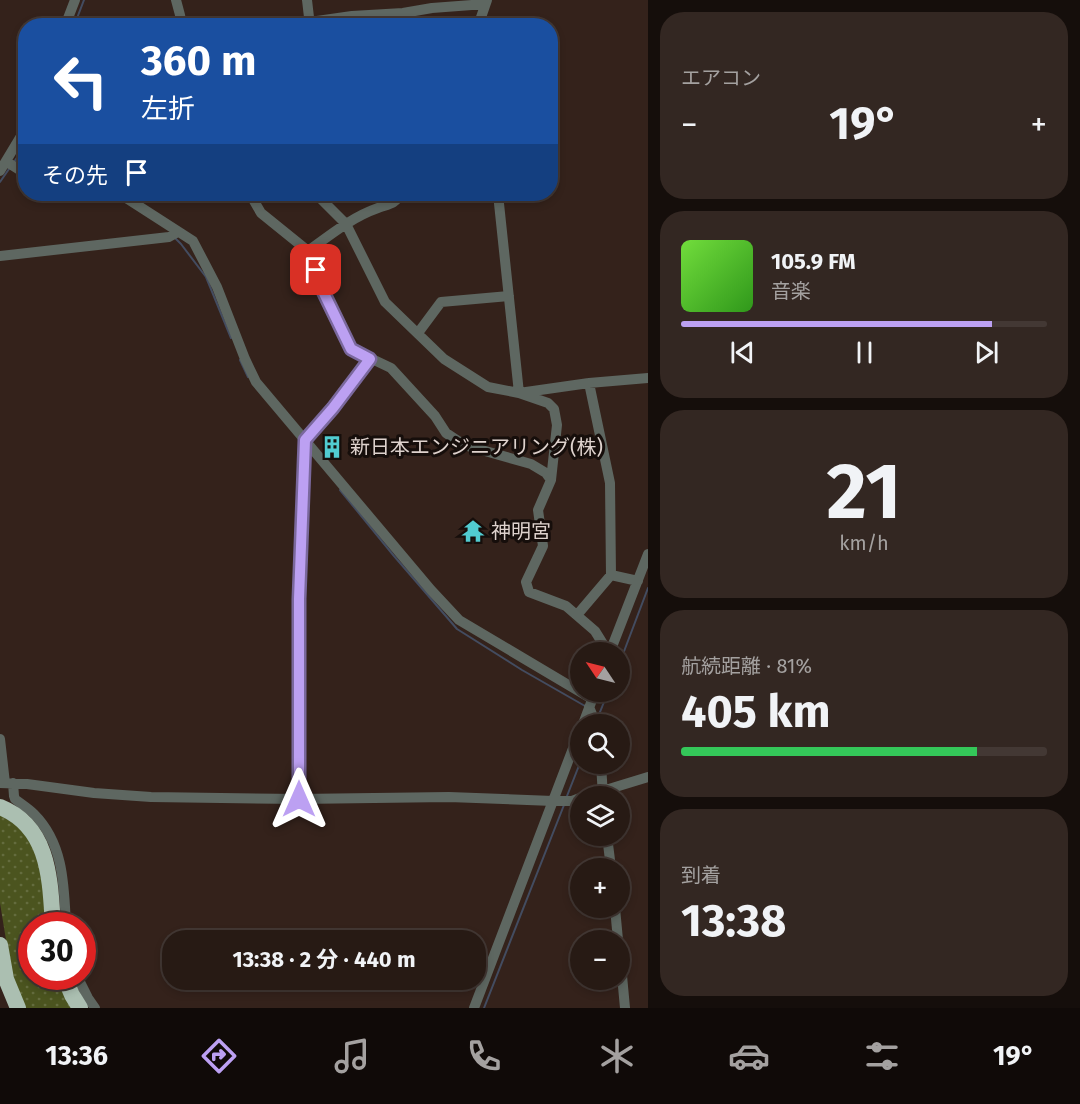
<!DOCTYPE html>
<html lang="ja">
<meta charset="utf-8">
<style>
:root{--surface:#271a14;--page:#332722;--text:#f1f3f6;--muted:#a4a1a0;--line:#433834;--accent:#bca0f2}
body{margin:0;font-family:"Fira Sans","Noto Sans JP",sans-serif;background:var(--page);color:var(--text);height:100vh;display:flex;flex-direction:column;font-size:22px;white-space:nowrap}
*{box-sizing:border-box;margin:0}
p{font-size:20px;color:var(--muted)}
.icon{flex:none;width:33px;height:33px;fill:none;stroke:currentColor;stroke-width:2;stroke-linecap:round;stroke-linejoin:round}
.map{position:relative;flex:1;overflow:hidden}
.side{display:flex;flex-direction:column;gap:12px;padding:12px;background:#150e0b;width:432px}
.side>*{flex:none}
.banner{position:absolute;left:18px;top:18px;width:540px;height:183px;border-radius:24px;box-shadow:0 3px 9px #0003,0 0 0 2px var(--line);background:#1a4fa0;color:#fff;overflow:hidden}
.needle{width:39px;rotate:305deg}
.tools{position:absolute;left:570px;top:642px;display:grid;gap:12px}
.tools a{display:grid;place-items:center;width:60px;height:60px;border-radius:50%;background:var(--surface);box-shadow:0 3px 9px #0003,0 0 0 2px var(--line);font-size:30px}
.speed{position:absolute;left:18px;top:912px;display:flex;gap:12px;font-size:30px;font-weight:700;text-align:center}
.speed>*{display:grid;place-content:center;width:78px;height:78px;border-radius:50%;background:var(--surface);box-shadow:0 3px 9px #0003,0 0 0 2px var(--line);line-height:1}
.speed .limit{border:9px solid #d22;background:#fff;color:#111}
.pin{position:absolute;display:grid;place-items:center;width:51px;height:51px;color:#fff;margin:-26px;border-radius:12px;box-shadow:0 3px 9px #0006}
.me{position:absolute;width:66px;margin:-33px;rotate:0deg;stroke-linejoin:round;filter:drop-shadow(0 0 4px #0008)}
.turn{display:flex;align-items:center;gap:21px;height:126px;padding:0 24px;font-size:27px}
.turn .icon{width:78px;height:78px;stroke-width:2.5}
.turn b{display:block;font-size:42px;line-height:51px}
.then{display:flex;align-items:center;height:57px;padding:0 24px;background:#0003;gap:12px;font-size:22px}
.big{font-size:45px;font-weight:700;line-height:1.1}
.side .tile{flex:1;display:flex;flex-direction:column;justify-content:center;gap:9px;min-width:0;padding:0 21px;border-radius:24px;background:var(--page)}
.side .dial{align-items:center;gap:0}
.dial b{font-size:78px;line-height:1}
.song{display:flex;align-items:center;gap:18px}
.cover{width:72px;height:72px;border-radius:9px;background:linear-gradient(135deg,hsl(100 70% 55%),hsl(110 70% 35%))}
.played{height:6px;border-radius:3px;background:linear-gradient(90deg,var(--accent) 85%,var(--line) 85%)}
.keys{display:flex;justify-content:space-around;direction:ltr}
.heat{display:flex;justify-content:space-between;align-items:center;font-size:33px;direction:ltr}
.charge{height:9px;border-radius:4px;background:linear-gradient(90deg,#34c759 81%,var(--line) 0)}
.trip{position:absolute;left:162px;top:930px;width:324px;height:60px;border-radius:24px;background:var(--surface);box-shadow:0 3px 9px #0003,0 0 0 2px var(--line);font-weight:700;line-height:60px;text-align:center}
.tabs{display:flex;height:96px;justify-content:space-around;align-items:center;background:#100a08;color:var(--muted)}
.tabs .icon{width:42px;height:42px}
.tabs .on{color:var(--accent)}
.tabs b{font-size:27px;color:var(--text)}
main{display:flex;flex:1;min-height:0}
.map>svg:first-child{display:block}
.grass{fill:url(#grass-dots)}
.lines{fill:none;stroke-linecap:round;stroke-linejoin:round}
.stream{stroke:#434c60;stroke-width:2}
.minor{stroke:#5e6761;stroke-width:10}
.highway{stroke:#abbfb1;stroke-width:16}
.route-casing{stroke:#7a689d;stroke-width:15}
.route{stroke:#bca0f2;stroke-width:10}
.labels{text-anchor:middle;stroke-width:6;stroke-linejoin:round;paint-order:stroke}
.poi-label{font-size:20px;fill:#ded2cd;stroke:#160e0b;text-anchor:start}
</style>
<main>
<div class="map">
<svg width="648" height="1008" viewBox="0 0 648 1008">
<defs>
<pattern id="grass-dots" width="8" height="8" patternUnits="userSpaceOnUse" patternTransform="scale(1.5)"><rect width="8" height="8" fill="#4b541f"/><path d="M2 2h.1M6 6h.1" fill="none" stroke="#646c3e" stroke-width="1.8" stroke-linecap="round"/></pattern>
</defs>
<rect width="100%" height="100%" fill="#34221b"/>
<path class="grass" d="M0,815C5,818 11,821 16,825C45,849 43,891 46,925L32,926V976L57,977L73,1008H23L12,977L0,903Z"/>
<g class="lines">
<path class="stream" d="M74,26L84,0
M14,162L26,144
M0,182L9,169
M50,194L56,196L70,194
M174,237L181,244L206,277L231,338
M240,360L248,377
M340,490L394,556L457,629L522,670L585,706
M620,662L648,588
M598,717L608,692
M567,796L580,763
M484,1008L564,805"/>
<path class="minor" d="M176,0L180,15L182,26
M307,0L310,26
M310,22L352,16L403,13L432,8L485,4
M65,26L75,0
M478,26L487,0
M7,162L26,174
M0,171L21,136L26,124
M120,194L193,241L217,287L245,359L256,382L431,590L459,620L592,699
M250,194L261,213L308,251L316,270L320,285L351,349L391,368L435,416L446,433L464,445L531,464L546,473L551,480L538,510L543,546L526,582L529,592L566,606L595,631L608,652
M316,194L346,224L385,302L444,359L488,387L519,393L548,403L554,409L557,425L551,480
M498,194L519,393L589,383L648,378
M308,251C330,235 352,217 378,208C389,204 395,204 401,194
M0,256L169,237L178,232
M418,333L441,302L509,296
M611,575L638,581
M577,615L611,575L610,483L589,383
M610,652L648,554
M589,707L596,724
M583,724L595,692
M0,739L5,783
M601,764L603,796
M0,783L27,784L94,793L151,797L299,799L449,797L553,801H572L580,798
M13,783L14,796L15,799C21,804 28,808 34,814C64,844 64,886 66,926
M586,796L648,777
M299,799V599L305,440L333,408L370,359
M607,836L611,868
M615,908L618,940
M620,954L625,1008
M77,976L88,998L95,1008
M474,1008L580,730"/>
<path class="highway" d="M0,807C50,827 50,880 53,926
M0,945L6,979L18,1008
M64,976L72,995L80,1008"/>
</g>
<g class="lines">
<g class="route-casing">
<path id="route" d="M299,799V599L305,440L333,408L370,359L351,349L320,285L316,270"/>
</g>
<use href="#route" class="route"/>
</g>
<defs>
<g id="building-bare" transform="scale(1.8)"><path d="M-4-6H4V6H1V3H-1V6H-4ZM-2.5-4.3h1.7v1.8h-1.7ZM.8-4.3h1.7v1.8H.8ZM-2.5-1h1.7V.8h-1.7ZM.8-1h1.7V.8H.8Z" fill="#51ccd1" stroke="#160e0b" stroke-width="2.5" paint-order="stroke"/></g>
<g id="temple-bare" transform="scale(1.8)"><path d="M0-6L5-2H3V0L6.5 2.5H4V6H1.5V3h-3V6H-4V2.5H-6.5L-3 0V-2H-5Z" fill="#51ccd1" stroke="#160e0b" stroke-width="2.5" paint-order="stroke"/></g>
</defs>
<g fill-rule="evenodd">
<use href="#building-bare" x="332" y="447"/>
<use href="#temple-bare" x="473" y="531"/>
</g>
<g class="labels">
<g class="poi-label">
<text x="350" y="454">新日本エンジニアリング(株)</text>
<text x="491" y="538">神明宮</text>
</g>
</g>
</svg>
<div class="tools">
<a><svg class="needle" viewBox="-14 -14 28 28"><path d="M0-13l5 13h-10z" fill="#e53935"/><path d="M0 13l5-13h-10z" fill="#a4a1a0"/></svg></a>
<a><svg class="icon" aria-label="search" viewBox="0 0 24 24"><circle cx="10" cy="10" r="6"/><path d="M15 15l6 6"/></svg></a>
<a><svg class="icon" aria-label="layers" viewBox="0 0 24 24"><path d="M12 4l9 5-9 5-9-5zM3 14l9 5 9-5"/></svg></a>
<a>+</a>
<a>−</a>
</div>
<div class="speed"><div class="limit">30</div></div>
<div class="pin" style="left:316px;top:270px;background:#d93025"><svg class="icon" aria-label="arrive" viewBox="0 0 24 24"><path d="M6 21V4h12l-3 4 3 4H6"/></svg></div>
<svg class="me" style="left:299px;top:799px" viewBox="-20 -20 40 40"><path d="M0-17L14 15 0 8-14 15z" fill="#bca0f2" stroke="#fff" stroke-width="4"/></svg>
<div class="trip">13:38 · 2 分 · 440 m</div>
<div class="banner">
<div class="turn"><svg class="icon" aria-label="left" viewBox="0 0 24 24"><path d="M17 20v-9H6M10 6l-5 5 5 5"/></svg><div><b>360 m</b>左折</div></div>
<div class="then">その先<svg class="icon" aria-label="arrive" viewBox="0 0 24 24"><path d="M6 21V4h12l-3 4 3 4H6"/></svg></div>
</div>
</div>
<section class="side">
<div class="tile"><p>エアコン</p>
<div class="heat"><a>−</a><b class="big">19°</b><a>+</a></div>
</div>
<div class="tile">
<div class="song"><i class="cover"></i><div><b>105.9 FM</b><p>音楽</p></div></div>
<div class="played"></div>
<div class="keys"><svg class="icon" aria-label="previous" viewBox="0 0 24 24"><path d="M18 5L8 12l10 7zM5 5v14"/></svg><svg class="icon" aria-label="pause" viewBox="0 0 24 24"><path d="M8 5v14M16 5v14"/></svg><svg class="icon" aria-label="next" viewBox="0 0 24 24"><path d="M6 5l10 7-10 7zM19 5v14"/></svg></div>
</div>
<div class="tile dial"><b>21</b><p>km/h</p></div>
<div class="tile"><p>航続距離 · 81%</p><b class="big">405 km</b><div class="charge"></div></div>
<div class="tile"><p>到着</p><b class="big">13:38</b></div>
</section>
</main>
<nav class="tabs">
<b>13:36</b>
<svg class="icon on" aria-label="directions" viewBox="0 0 24 24"><path d="M12 3l9 9-9 9-9-9zM9 14v-3h6M13 9l2 2-2 2"/></svg>
<svg class="icon" aria-label="music" viewBox="0 0 24 24"><path d="M9 18V5l10-2v13"/><circle cx="6" cy="18" r="3"/><circle cx="16" cy="16" r="3"/></svg>
<svg class="icon" aria-label="phone" viewBox="0 0 24 24"><path d="M5 4h4l2 5-3 2q2 4 5 5l2-3 5 2v4C11 20 4 13 5 4z"/></svg>
<svg class="icon" aria-label="climate" viewBox="0 0 24 24"><path d="M12 3v18M4 7l16 10M4 17L20 7"/></svg>
<svg class="icon" aria-label="car" viewBox="0 0 24 24"><path d="M5 17H2v-5l4-1 3-4h7l3 4 3 1v5h-3M9 17h6M6 11h13"/><circle cx="7" cy="17" r="2"/><circle cx="17" cy="17" r="2"/></svg>
<svg class="icon" aria-label="filters" viewBox="0 0 24 24"><path d="M4 7h16M4 17h16"/><circle cx="9" cy="7" r="2"/><circle cx="15" cy="17" r="2"/></svg>
<b>19°</b>
</nav>
